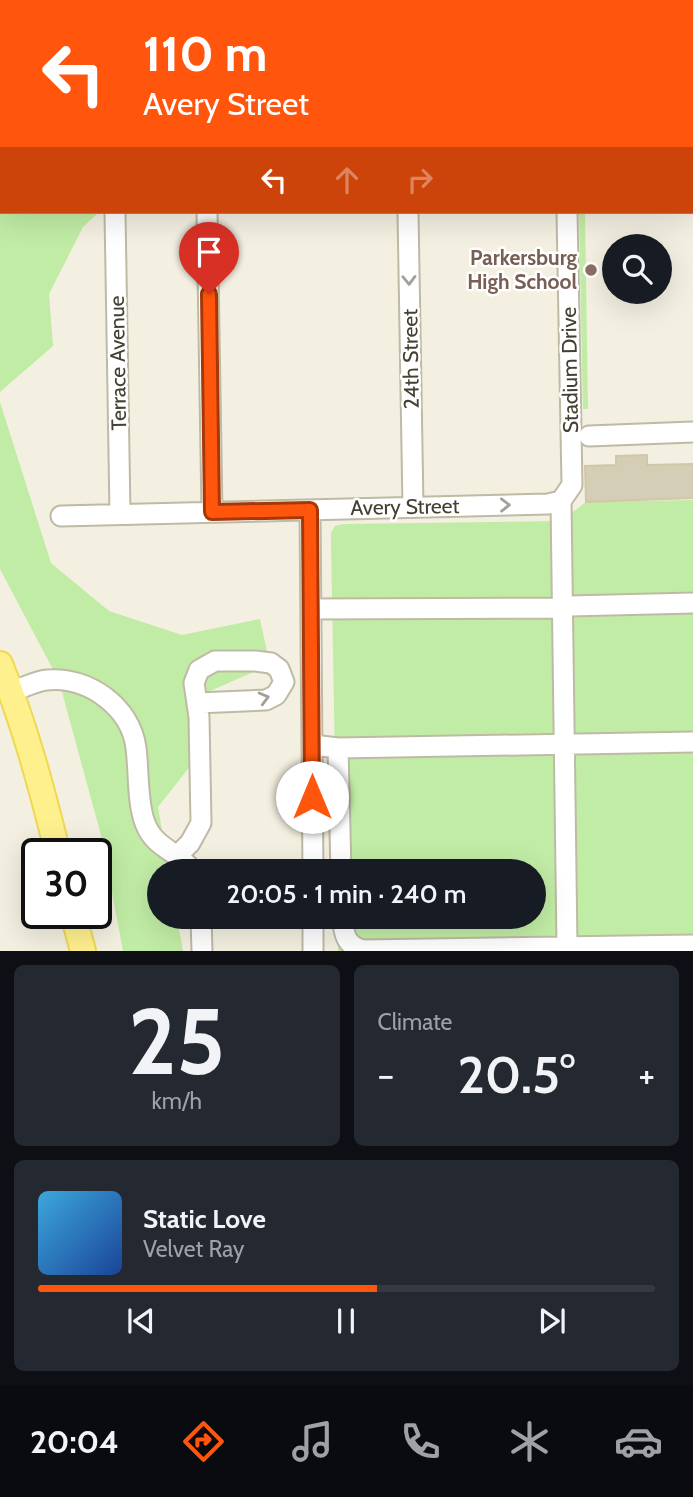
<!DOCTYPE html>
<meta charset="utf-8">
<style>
:root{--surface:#171b24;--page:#242831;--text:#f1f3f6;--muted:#9ea1a6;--line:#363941;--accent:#ff550c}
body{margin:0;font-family:Cabin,sans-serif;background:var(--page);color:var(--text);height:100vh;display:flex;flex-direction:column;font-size:26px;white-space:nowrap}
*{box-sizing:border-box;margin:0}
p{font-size:23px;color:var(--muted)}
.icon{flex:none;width:38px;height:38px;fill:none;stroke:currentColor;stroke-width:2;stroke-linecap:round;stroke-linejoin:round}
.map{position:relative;height:951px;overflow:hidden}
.drawer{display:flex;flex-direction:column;gap:14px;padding:14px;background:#0d0f14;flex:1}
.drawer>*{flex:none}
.top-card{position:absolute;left:0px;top:0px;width:693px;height:214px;box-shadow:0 7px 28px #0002;background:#ff550c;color:#fff;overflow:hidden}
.controls{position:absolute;left:602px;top:234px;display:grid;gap:14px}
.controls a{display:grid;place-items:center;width:70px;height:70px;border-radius:50%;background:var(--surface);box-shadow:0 7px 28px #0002;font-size:35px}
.speed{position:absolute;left:21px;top:838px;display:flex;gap:14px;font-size:35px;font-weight:700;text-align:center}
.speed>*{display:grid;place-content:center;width:91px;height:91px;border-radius:50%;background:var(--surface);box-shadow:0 7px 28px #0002;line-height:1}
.speed .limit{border:4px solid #111;border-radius:10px;background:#fff;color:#111}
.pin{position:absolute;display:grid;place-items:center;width:60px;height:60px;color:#fff;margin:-72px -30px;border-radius:50% 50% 50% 0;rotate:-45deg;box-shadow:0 0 7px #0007}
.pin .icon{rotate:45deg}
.me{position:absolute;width:77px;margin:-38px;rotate:0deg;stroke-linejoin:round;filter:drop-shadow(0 0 5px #0008)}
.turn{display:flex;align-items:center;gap:24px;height:147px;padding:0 28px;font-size:32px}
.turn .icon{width:91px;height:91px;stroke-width:2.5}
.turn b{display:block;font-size:49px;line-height:60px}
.lanes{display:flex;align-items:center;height:66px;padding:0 28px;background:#0003;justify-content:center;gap:35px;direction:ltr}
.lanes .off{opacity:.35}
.big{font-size:52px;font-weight:600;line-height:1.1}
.drawer .widget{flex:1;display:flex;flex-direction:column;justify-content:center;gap:10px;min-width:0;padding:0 24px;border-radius:10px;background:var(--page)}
.drawer .dial{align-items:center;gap:0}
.dial b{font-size:91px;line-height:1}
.song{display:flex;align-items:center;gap:21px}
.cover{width:84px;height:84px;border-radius:10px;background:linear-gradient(135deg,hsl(200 70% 55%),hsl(220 70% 35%))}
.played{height:7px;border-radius:4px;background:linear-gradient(90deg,var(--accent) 55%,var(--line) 55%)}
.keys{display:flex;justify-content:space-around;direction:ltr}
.heat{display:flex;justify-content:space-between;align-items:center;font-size:38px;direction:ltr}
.drawer .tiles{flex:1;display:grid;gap:14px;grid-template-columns:1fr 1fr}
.widget:last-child{grid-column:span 2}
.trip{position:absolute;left:147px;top:859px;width:399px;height:70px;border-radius:35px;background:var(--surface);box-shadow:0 7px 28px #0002;font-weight:600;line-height:70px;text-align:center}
.menu{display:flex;height:112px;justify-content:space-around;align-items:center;background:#090b0e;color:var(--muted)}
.menu .icon{width:49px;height:49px}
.menu .selected{color:var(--accent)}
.menu b{font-size:32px;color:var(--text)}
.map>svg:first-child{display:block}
.green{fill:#c1eca5}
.building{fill:#d4ceb6;stroke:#d1c7a8;stroke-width:2}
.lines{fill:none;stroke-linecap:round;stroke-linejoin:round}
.minor-casing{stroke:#bebaa4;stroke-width:23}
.major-casing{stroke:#f0d852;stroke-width:28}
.minor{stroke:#fff;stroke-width:19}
.major{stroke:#fff08e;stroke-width:24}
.oneway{stroke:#a2a098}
.route-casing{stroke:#a63708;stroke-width:18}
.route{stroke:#ff550c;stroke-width:12}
.education-dot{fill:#8d6e63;stroke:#fff;stroke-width:2.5}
.labels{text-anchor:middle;stroke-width:5;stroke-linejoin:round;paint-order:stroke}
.education-label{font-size:21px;font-weight:bold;fill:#785e54;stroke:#fff;text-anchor:end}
.street-label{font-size:21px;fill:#444032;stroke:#fff}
</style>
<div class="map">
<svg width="693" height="951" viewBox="0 0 693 951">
<rect width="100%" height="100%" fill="#f3f0e1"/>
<path class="green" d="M2,174V212H99L83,227L49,294L53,346L0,392V177Z
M579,212H585L588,409H583Z
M0,402L51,563L109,611L182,635L260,619L270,665L203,694L198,756L158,807L169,871L159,872V917H177L183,951H123L102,839L59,681L0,569Z
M693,500V951H338V917H534V872L337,871L331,543V533L335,526L343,524L561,521L586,502Z"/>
<path class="building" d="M641,0H693V97H691V2H641Z
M647,455V465L693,464V498L586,502L585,466L616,465V456Z"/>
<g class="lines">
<g class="minor-casing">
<path id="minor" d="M405,0V2
M562,0V2
M691,134H693
M115,212L120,514
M207,212L212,512
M408,212L413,507
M589,436L693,432
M561,501L567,946
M310,510L313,872
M61,516L548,504L561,501L572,485L567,212
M311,609L564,608L570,606L693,603
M11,692C23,688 35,681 47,680C88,676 131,707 136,748C139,771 137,802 145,823C155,850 179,850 193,872
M312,745L338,748L693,742
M338,748L341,872
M177,856L190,843L201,823L199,717L194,683L199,670L215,661H255L271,663L279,669L284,682L276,695L266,700L197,703
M201,917L202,951
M313,917V951
M343,917C343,933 346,947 364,950L693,945"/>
</g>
<g class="major-casing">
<path id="major" d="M0,664C25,726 42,789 58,854
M73,914L83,951"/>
</g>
<use href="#minor" class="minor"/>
<use href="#major" class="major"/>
</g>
<defs><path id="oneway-chevron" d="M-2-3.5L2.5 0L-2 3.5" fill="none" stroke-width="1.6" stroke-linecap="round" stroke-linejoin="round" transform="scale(1.75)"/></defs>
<g class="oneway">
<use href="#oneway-chevron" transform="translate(409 280) rotate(89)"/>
<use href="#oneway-chevron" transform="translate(505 505) rotate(-1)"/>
<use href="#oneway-chevron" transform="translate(264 698) rotate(-15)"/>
</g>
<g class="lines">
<g class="route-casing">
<path id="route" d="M209,294L212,512L310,510L312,797"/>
</g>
<use href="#route" class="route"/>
</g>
<circle class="education-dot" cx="591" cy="270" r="7"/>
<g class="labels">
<g class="education-label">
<text x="577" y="265">Parkersburg<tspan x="577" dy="24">High School</tspan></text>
</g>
<g class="street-label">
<text transform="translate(411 359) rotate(-91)" y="7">24th Street</text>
<text transform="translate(118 363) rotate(-91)" y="7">Terrace Avenue</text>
<text transform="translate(570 370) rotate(-91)" y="7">Stadium Drive</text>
<text transform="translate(405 507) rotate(-1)" y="7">Avery Street</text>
</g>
</g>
</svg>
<div class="controls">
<a><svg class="icon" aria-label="search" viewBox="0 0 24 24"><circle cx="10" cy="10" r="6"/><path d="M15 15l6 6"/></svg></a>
</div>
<div class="speed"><div class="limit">30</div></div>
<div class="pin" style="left:209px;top:294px;background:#d93025"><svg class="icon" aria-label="arrive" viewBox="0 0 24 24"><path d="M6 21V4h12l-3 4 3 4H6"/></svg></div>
<svg class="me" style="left:312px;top:797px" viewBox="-20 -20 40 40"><circle r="19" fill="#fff"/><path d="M0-13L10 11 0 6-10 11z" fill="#ff550c"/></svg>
<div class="trip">20:05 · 1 min · 240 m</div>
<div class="top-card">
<div class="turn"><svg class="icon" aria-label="left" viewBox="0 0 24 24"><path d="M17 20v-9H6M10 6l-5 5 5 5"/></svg><div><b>110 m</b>Avery Street</div></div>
<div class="lanes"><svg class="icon" aria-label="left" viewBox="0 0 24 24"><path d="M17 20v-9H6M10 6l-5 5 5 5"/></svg><svg class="icon off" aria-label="ahead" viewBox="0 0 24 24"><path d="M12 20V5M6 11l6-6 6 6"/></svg><svg class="icon off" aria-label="right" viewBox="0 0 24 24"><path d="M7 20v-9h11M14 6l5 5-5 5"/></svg></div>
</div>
</div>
<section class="drawer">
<div class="tiles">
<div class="widget dial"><b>25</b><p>km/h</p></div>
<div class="widget"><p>Climate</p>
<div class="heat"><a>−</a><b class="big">20.5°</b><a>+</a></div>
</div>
<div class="widget">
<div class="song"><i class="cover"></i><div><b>Static Love</b><p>Velvet Ray</p></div></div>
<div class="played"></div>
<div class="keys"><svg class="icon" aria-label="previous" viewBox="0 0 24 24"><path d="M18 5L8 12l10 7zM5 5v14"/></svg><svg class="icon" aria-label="pause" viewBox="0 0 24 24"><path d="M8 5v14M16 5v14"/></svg><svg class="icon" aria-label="next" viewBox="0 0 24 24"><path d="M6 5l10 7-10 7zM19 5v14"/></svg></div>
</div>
</div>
</section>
<nav class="menu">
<b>20:04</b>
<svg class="icon selected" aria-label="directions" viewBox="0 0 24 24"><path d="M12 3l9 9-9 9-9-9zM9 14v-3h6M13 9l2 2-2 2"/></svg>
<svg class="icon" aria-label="music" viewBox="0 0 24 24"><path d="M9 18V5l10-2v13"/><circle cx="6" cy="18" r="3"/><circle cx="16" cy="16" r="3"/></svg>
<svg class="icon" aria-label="phone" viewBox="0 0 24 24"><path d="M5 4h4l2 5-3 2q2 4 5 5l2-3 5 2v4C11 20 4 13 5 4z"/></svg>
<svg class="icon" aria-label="climate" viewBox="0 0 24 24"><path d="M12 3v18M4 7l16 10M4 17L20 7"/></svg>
<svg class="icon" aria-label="car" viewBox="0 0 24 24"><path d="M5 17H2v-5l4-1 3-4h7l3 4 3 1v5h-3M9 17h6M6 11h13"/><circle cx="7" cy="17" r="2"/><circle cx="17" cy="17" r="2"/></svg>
</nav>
